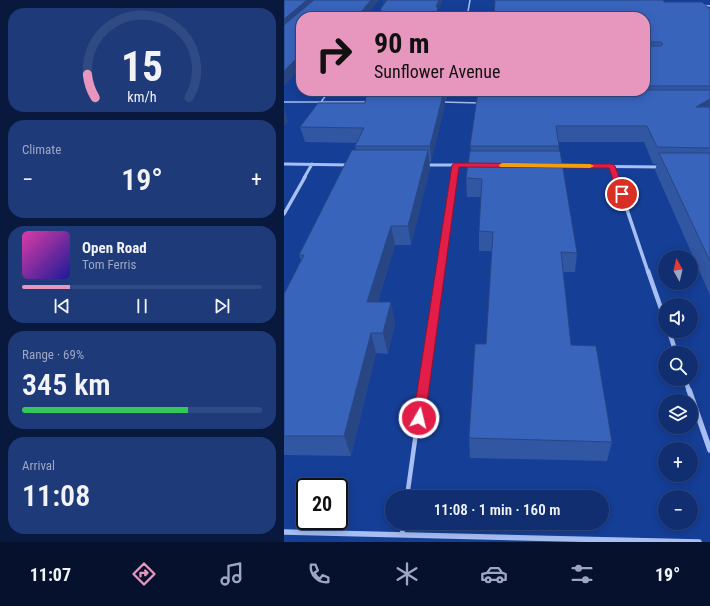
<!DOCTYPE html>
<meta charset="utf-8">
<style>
:root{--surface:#102e70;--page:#1e3a78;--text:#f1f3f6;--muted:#9ca8c3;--line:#304a83;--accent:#e797bd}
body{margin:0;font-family:"Roboto Condensed",sans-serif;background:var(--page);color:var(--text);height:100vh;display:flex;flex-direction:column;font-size:15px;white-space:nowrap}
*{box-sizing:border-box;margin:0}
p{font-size:13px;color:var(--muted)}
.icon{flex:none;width:22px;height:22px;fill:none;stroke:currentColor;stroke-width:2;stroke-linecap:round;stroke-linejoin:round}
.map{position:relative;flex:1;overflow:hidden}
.details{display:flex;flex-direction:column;gap:8px;padding:8px;background:#09193e;width:284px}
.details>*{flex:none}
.banner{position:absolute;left:12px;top:12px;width:354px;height:84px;border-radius:16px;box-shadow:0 2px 10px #0003,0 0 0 1px var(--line);background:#e797bd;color:#111;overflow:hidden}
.needle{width:26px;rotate:352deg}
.fabs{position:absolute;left:374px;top:250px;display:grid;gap:8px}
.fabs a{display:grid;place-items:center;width:40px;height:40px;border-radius:50%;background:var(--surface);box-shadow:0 2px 10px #0003,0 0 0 1px var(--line);font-size:20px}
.speed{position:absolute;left:12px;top:478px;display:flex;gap:8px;font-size:20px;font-weight:700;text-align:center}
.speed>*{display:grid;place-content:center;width:52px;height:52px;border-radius:50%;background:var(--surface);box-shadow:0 2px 10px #0003,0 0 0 1px var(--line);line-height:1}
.speed .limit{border:2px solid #111;border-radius:6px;background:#fff;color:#111}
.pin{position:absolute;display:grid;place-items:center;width:34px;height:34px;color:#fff;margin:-17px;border:2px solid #fff;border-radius:50%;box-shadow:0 1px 4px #0007}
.me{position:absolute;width:44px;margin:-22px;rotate:8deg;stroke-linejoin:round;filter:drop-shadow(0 0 3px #0008)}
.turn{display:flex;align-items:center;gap:14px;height:84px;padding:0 12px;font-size:18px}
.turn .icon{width:52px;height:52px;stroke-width:2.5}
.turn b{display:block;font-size:28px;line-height:34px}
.big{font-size:30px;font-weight:600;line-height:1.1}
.details .widget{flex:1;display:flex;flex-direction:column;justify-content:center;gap:6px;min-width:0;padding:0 14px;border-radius:16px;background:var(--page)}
.details .dial{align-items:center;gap:0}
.dial svg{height:104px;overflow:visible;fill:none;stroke:var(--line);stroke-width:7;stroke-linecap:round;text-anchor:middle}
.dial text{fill:var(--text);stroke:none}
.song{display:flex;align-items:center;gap:12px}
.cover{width:48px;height:48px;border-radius:6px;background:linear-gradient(135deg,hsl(320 70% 55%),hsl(240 70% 35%))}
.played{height:4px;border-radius:2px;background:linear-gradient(90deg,var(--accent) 20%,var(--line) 20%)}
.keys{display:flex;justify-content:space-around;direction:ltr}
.heat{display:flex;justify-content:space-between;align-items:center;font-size:22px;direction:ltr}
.charge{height:6px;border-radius:3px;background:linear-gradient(90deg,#34c759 69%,var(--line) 0)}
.trip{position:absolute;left:101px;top:490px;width:224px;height:40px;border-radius:20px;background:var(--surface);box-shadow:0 2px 10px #0003,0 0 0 1px var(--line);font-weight:600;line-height:40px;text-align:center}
.menu{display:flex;height:64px;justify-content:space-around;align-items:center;background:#06122d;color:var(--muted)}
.menu .icon{width:28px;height:28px}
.menu .selected{color:var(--accent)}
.menu b{font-size:18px;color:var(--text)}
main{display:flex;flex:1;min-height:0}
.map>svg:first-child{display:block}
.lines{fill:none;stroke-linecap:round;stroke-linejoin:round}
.lane-far4{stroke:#a7bff2;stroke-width:1.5}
.lane-far3{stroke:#a7bff2;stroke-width:2}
.lane-far2{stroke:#a7bff2;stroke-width:2.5}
.lane-far1{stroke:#a7bff2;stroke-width:3.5}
.lane{stroke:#a7bff2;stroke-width:4.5}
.street-far4{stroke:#a7bff2;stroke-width:1.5}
.street-far3{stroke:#a7bff2;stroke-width:3}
.street-far2{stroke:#a7bff2;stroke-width:3.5}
.street-far1{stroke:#a7bff2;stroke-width:4.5}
.street{stroke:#a7bff2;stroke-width:5.5}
.wall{fill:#3156a2}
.shaded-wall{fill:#284684}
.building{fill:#3964bc;stroke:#284684;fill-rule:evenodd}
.route{fill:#e11d48;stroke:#92132f}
.slow{fill:#f59e0b}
</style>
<main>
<section class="details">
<div class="widget dial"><svg viewBox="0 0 100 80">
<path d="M14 69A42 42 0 1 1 86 69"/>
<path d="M14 69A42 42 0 0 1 8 51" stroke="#e797bd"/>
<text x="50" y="56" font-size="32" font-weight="700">15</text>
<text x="50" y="72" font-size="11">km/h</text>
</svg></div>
<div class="widget"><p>Climate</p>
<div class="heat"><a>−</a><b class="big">19°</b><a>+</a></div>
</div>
<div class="widget">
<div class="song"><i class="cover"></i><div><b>Open Road</b><p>Tom Ferris</p></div></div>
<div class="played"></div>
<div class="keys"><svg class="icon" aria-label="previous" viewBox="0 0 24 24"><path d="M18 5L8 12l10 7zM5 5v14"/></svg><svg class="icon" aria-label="pause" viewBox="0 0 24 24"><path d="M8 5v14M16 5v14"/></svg><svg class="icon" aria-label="next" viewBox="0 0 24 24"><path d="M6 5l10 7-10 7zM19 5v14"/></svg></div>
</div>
<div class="widget"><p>Range · 69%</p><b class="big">345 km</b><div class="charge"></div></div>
<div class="widget"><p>Arrival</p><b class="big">11:08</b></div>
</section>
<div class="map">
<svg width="426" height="542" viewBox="0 0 426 542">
<rect width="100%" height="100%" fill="#153e96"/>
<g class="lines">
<path class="lane-far4" d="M0,102H84
M37,102L45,91
M158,102L196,103"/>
<path class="lane-far3" d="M169,178L171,165"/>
<path class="lane-far2" d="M156,272L169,177"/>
<path class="lane-far1" d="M138,391L156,271"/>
<path class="lane" d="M123,497L138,390
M118,534L120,523"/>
<path class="street-far4" d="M417,5L426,6
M183,17L186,0"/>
<path class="street-far3" d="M0,164L66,165
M140,165H188
M274,166L378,167
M328,166L332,178
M20,178L28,164"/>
<path class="street-far2" d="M332,177L364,272
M0,214L21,177"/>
<path class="street-far1" d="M364,271L381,320
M385,331L392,353
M401,379L405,391"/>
<path class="street" d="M405,390L426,450
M0,532L415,542"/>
</g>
<path class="wall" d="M0,0L17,17V70H14L0,86Z
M380,2L426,9V295L371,170L373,164H369L360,142H274L275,146V151L293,253L291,272H279L287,345L328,442L323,461L186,458L185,438L202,344L208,251H195V231L197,197H183L182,178L187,151L186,146L361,91V17Z
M83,91H164L162,100H161V105L147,162H145L146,168L127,245H111L94,302L111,322L104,354L92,353L67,456L0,455V294L17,261L15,255L72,150L71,146L73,143L21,142L16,127L81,103Z"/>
<path class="shaded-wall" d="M23,0H35L0,31V19Z
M87,0H95L82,17H73Z
M99,0H105L100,7Z
M155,0H159L154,11V17H151L152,7Z
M12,59L14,70L0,86V71Z
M160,91L161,105L147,162L146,146Z
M161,91H164L162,100Z
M426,99V112L412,107Z
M1,109L4,122L0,127V110Z
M144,150L146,168L127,245L124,226Z
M107,226L111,245L88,322L83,302Z
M107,302L111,322L104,354L99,333Z
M87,333L92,353L67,456L60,436Z"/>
<path class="building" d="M0,0H23L0,19Z
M30,0H87L73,17H17V59H12L0,71V25Z
M103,0H155L152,7H154L151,17H96L97,8Z
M211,0H379L380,2H418L426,9V86H361V17H210ZM363,42H377L379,44L377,46H363L361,45Z
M361,90H426V99L412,107H426V148L373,147L363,126H272L275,146H186L194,91H361Z
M83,91H160L146,146H71L80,128L16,127L34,103H81Z
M68,150H144L124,226H107L83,302H107L99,333H87L60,436H0V294L20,255H15Z
M186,151H276L293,253L277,252L287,345L312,346L328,442L185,438L191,344H202L209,232L195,231L198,179L182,178Z
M375,153H426V261Z"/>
<path class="route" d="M171,163L328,164L331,166L341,194L338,196L334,194L325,168L175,167L141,418L139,422L135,423L131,422L129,418L168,165Z"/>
<path class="slow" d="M218,163L306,164L310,166L306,168L216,167L215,165Z"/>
</svg>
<div class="fabs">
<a><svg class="needle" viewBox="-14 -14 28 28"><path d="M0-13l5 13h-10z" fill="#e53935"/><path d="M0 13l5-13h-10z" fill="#9ca8c3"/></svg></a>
<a><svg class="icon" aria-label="sound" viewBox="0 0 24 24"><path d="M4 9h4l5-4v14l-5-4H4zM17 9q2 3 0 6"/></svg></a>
<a><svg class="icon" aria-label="search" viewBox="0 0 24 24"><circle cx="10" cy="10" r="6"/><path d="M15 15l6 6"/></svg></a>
<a><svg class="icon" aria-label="layers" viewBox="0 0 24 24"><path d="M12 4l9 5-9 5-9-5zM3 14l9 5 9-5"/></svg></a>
<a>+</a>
<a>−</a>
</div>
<div class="speed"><div class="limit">20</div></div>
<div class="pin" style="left:338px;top:194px;background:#d93025"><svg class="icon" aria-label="arrive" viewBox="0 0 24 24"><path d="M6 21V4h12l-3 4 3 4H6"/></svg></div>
<svg class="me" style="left:135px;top:418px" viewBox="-20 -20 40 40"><circle r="17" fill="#e11d48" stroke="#fff" stroke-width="3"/><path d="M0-11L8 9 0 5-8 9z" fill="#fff"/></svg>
<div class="trip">11:08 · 1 min · 160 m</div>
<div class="banner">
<div class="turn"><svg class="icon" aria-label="right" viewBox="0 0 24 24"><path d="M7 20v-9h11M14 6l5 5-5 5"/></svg><div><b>90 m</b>Sunflower Avenue</div></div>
</div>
</div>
</main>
<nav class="menu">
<b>11:07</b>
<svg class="icon selected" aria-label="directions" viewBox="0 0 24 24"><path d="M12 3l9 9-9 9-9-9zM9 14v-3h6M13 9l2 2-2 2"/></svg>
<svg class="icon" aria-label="music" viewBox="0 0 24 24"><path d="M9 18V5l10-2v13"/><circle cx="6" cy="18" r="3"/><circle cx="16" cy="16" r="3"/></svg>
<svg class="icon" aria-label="phone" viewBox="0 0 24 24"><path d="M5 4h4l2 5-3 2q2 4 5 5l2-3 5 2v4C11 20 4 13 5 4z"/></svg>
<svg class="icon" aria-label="climate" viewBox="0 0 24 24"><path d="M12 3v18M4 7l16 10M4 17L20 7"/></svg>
<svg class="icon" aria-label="car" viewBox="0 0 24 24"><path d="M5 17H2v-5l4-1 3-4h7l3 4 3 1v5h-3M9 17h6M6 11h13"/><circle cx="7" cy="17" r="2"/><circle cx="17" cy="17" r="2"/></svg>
<svg class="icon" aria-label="filters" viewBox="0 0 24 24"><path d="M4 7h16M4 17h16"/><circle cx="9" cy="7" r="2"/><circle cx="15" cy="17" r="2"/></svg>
<b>19°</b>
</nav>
